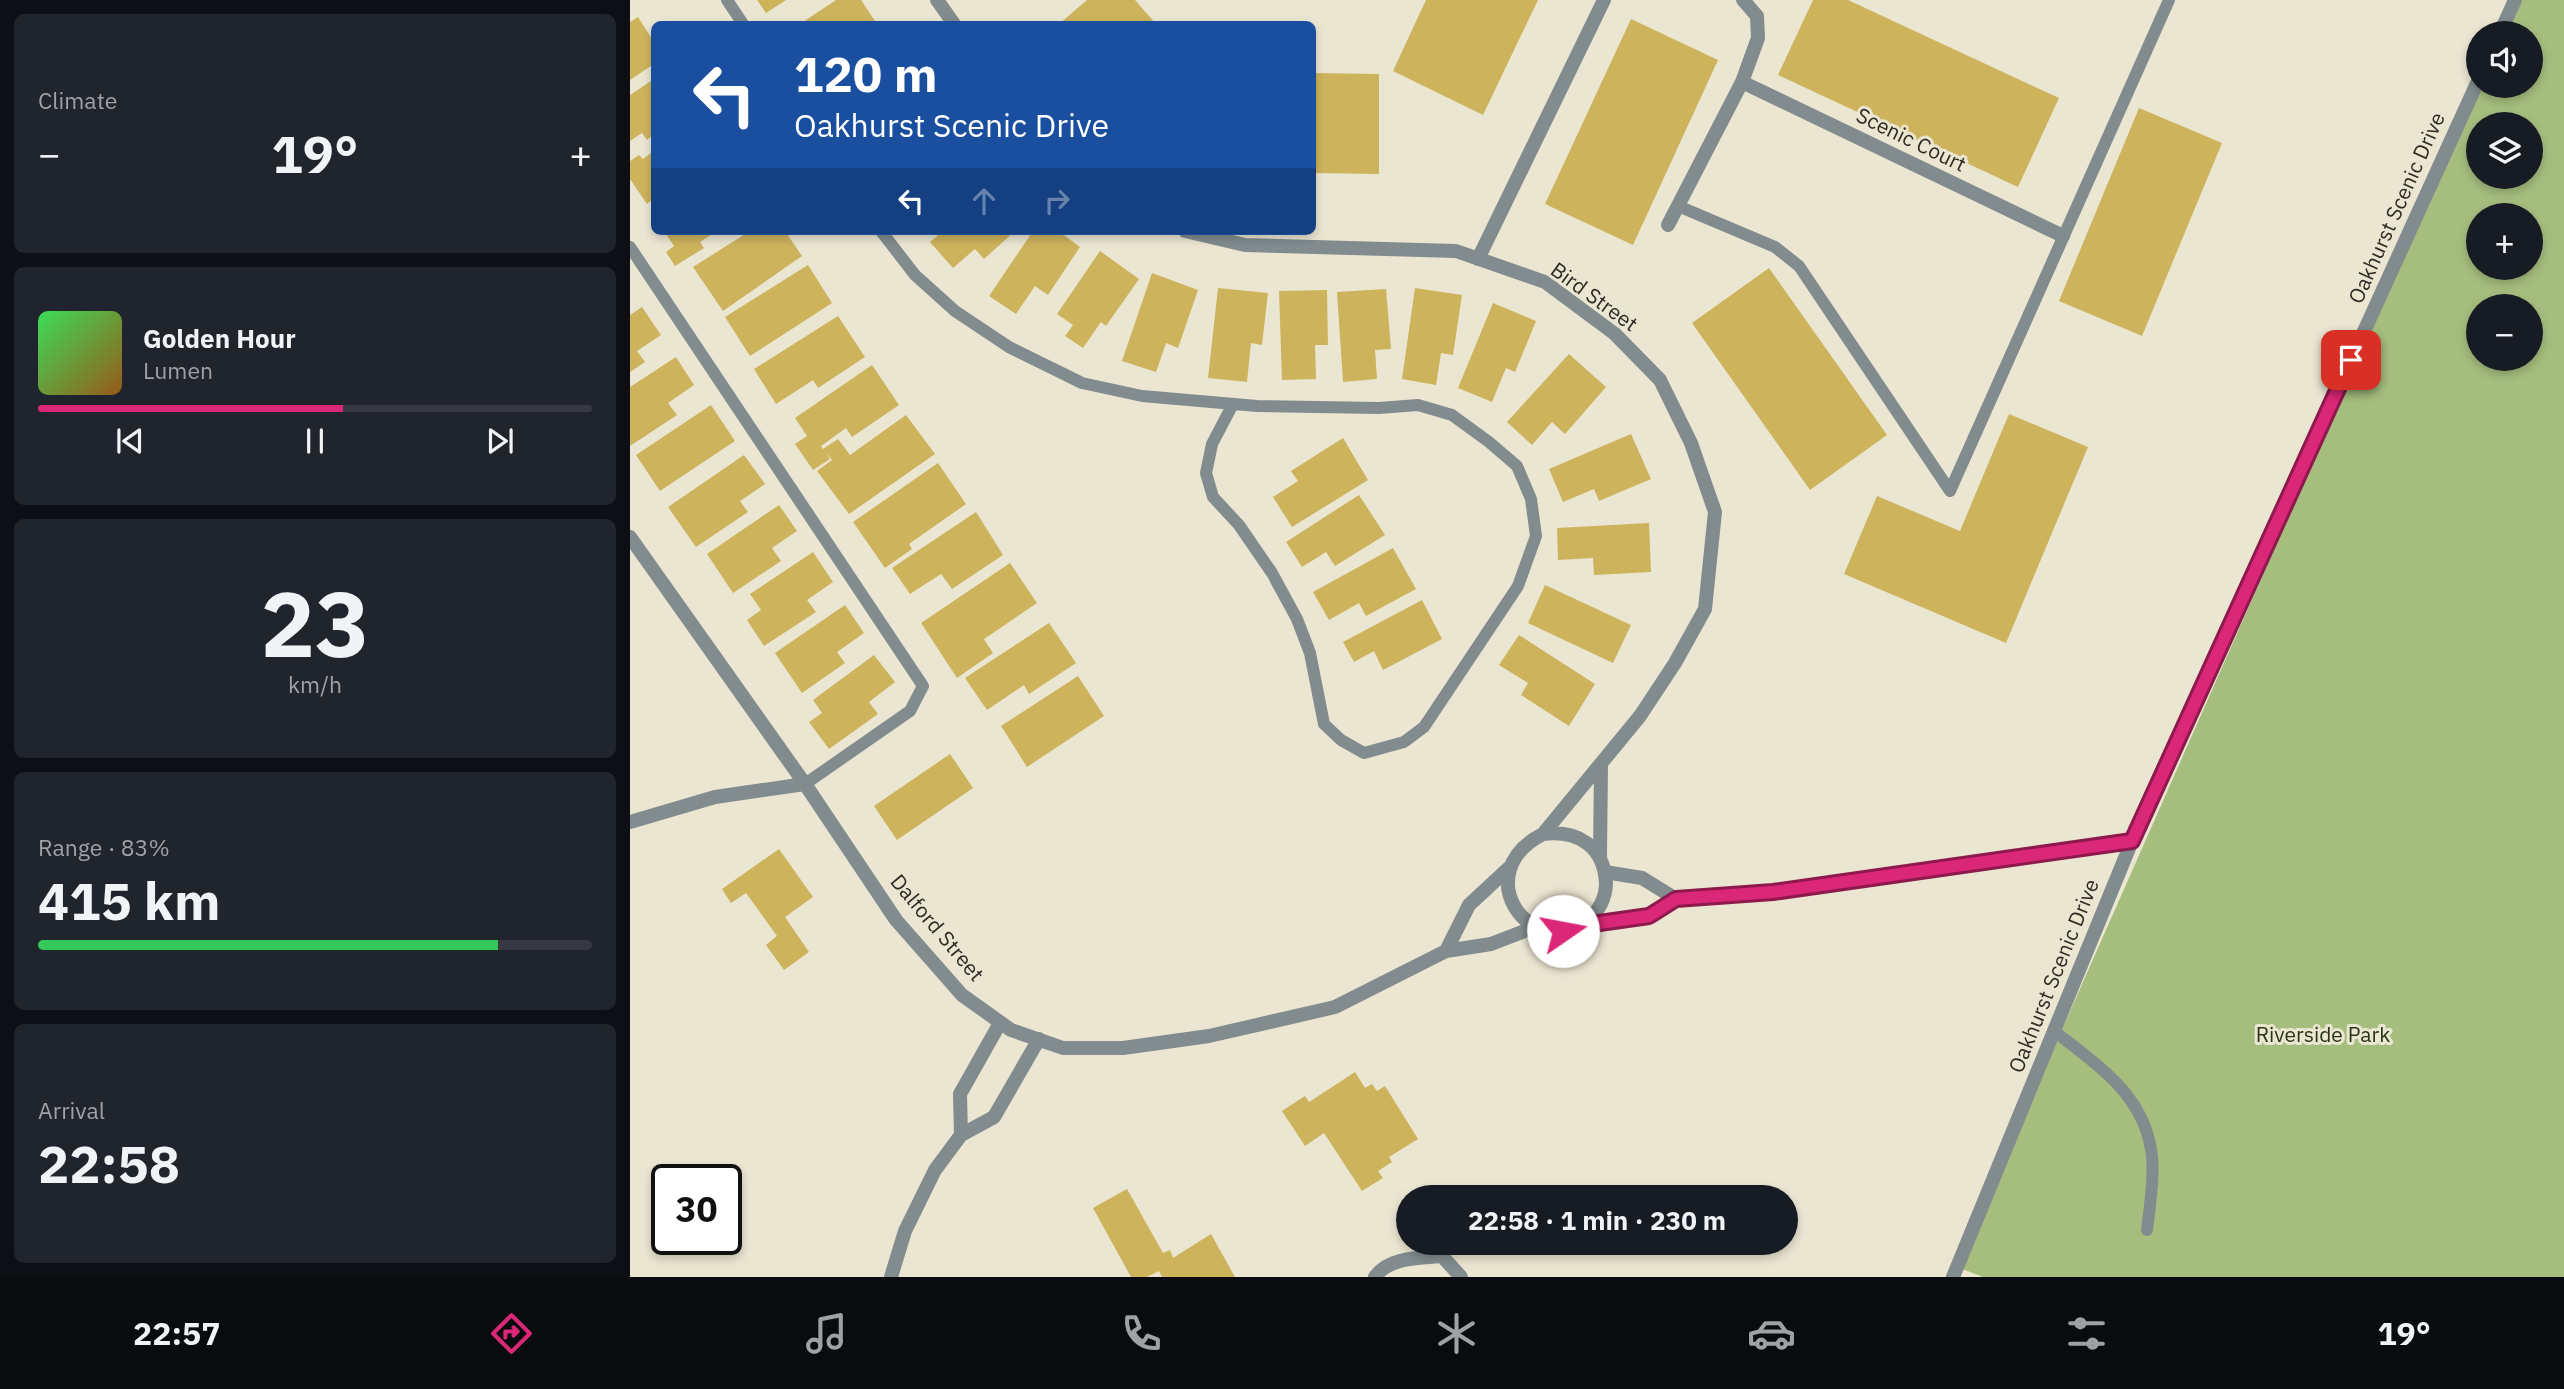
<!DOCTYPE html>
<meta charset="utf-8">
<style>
:root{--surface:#171b24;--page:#20242c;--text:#f1f3f6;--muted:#9ea1a6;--line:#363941;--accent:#db2777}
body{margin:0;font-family:"IBM Plex Sans",sans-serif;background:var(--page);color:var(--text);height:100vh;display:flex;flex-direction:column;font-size:26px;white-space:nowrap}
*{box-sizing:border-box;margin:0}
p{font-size:23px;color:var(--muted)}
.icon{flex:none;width:38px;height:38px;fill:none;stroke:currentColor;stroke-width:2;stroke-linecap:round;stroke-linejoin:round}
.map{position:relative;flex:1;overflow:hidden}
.panel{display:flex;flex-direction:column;gap:14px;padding:14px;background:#0d0f14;width:630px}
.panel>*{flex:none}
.hud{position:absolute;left:21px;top:21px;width:665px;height:214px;border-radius:10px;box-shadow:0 4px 10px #0003;background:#1a4fa0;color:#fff;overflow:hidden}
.fabs{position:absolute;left:1836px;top:21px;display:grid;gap:14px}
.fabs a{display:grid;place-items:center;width:77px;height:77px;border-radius:50%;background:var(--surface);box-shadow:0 4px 10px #0003;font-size:35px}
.speed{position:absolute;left:21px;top:1164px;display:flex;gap:14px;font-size:35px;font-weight:700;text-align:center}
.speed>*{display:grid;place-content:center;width:91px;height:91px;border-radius:50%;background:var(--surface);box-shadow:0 4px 10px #0003;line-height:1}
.speed .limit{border:4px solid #111;border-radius:10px;background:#fff;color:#111}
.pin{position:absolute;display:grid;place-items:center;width:60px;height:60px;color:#fff;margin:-30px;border-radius:14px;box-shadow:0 4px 10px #0006}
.me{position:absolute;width:77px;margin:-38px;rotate:78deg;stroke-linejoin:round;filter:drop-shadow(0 0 5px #0008)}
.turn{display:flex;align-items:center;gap:24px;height:147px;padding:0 28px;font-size:32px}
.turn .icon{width:91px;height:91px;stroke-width:2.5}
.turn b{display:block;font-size:49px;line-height:60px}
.lanes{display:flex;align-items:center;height:66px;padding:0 28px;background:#0003;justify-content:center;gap:35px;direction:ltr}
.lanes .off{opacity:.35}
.big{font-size:52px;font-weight:700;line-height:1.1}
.panel .tile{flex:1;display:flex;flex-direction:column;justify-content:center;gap:10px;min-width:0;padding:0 24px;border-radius:10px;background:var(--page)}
.panel .dial{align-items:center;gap:0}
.dial b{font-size:91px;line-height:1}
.song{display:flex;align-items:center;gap:21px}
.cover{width:84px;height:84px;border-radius:10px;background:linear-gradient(135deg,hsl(130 70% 55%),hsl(30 70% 35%))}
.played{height:7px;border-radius:4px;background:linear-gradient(90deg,var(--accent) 55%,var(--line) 55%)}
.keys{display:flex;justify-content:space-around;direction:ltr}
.heat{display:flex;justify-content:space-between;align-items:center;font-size:38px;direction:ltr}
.charge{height:10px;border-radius:5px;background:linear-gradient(90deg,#34c759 83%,var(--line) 0)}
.trip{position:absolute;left:766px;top:1185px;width:402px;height:70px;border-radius:35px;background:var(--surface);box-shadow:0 4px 10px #0003;font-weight:700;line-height:70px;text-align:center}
.dock{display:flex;height:112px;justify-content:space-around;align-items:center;background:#090b0e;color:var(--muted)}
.dock .icon{width:49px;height:49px}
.dock .selected{color:var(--accent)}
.dock b{font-size:32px;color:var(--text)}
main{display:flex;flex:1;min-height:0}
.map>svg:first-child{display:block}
.green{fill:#a5be7e;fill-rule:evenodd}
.building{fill:#cdb35c}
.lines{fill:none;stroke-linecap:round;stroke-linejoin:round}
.service{stroke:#828c8e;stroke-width:12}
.minor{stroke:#828c8e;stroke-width:14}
.tertiary{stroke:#828c8e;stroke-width:14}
.route-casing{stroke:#8e194d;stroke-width:18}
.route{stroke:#db2777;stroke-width:12}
.labels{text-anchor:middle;stroke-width:6;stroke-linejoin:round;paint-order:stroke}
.street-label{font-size:21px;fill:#2d2b24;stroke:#ebe6d2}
.park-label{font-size:21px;fill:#293614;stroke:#ebe6d2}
</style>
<main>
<section class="panel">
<div class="tile"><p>Climate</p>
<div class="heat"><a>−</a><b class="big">19°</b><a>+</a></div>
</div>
<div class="tile">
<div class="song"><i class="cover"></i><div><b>Golden Hour</b><p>Lumen</p></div></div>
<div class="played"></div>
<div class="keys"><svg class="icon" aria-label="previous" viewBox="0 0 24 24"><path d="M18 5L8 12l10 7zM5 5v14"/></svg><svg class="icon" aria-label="pause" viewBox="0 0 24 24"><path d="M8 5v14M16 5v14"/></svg><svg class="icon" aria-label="next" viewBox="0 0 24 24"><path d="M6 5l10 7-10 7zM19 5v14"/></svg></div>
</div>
<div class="tile dial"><b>23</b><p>km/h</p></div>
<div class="tile"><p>Range · 83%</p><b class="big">415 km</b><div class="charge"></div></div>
<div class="tile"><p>Arrival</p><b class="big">22:58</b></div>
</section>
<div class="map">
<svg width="1934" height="1277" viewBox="0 0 1934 1277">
<rect width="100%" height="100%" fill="#ebe6d2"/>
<path class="green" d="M1887,0H1934V1277H1353L1327,1267L1849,86H1900V33H1872ZM1848,124H1900V177H1848ZM1848,215H1900V268H1848ZM1848,306H1900V359H1848Z"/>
<path class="building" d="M127,0H156L136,13Z
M206,0H231L247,24H170Z
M457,0H505L526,24H429Z
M796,0H908L853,115L763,71Z
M1183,0H1218L1429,98L1388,187L1148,75Z
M8,17L24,42V64L0,80V22Z
M1001,19L1088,60L1003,245L915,204Z
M682,73L749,74V174L682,173Z
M24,79V134L17,140L12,133L0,141V95Z
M1509,108L1592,143L1512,336L1429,301Z
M24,151V198L17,204L0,179V161L9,155L13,159Z
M34,231H87L70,242L74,248L45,266L36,252L44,246Z
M120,231H155L172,256L93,311L63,267Z
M313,231H385L354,259L345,249L323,268L300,242Z
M403,231H428L450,247L418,295L405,286L386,314L359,296Z
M470,251L509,279L476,326L471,322L453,348L435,336L443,325L427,314Z
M178,265L202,303L120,356L95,317Z
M1139,268L1257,435L1180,490L1062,323Z
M522,273L568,290L548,348L536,343L526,372L492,361Z
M588,288L638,293L632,345L621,343L617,382L578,378Z
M785,288L832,295L823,355L811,353L806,385L772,379Z
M756,289L761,349L745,350L747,379L713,382L707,292Z
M697,290L698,345H685L686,379L652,380L649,291Z
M863,303L906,321L885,372L876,368L862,402L828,388Z
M12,307L31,335L7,351L15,362L0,372V315Z
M208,316L235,357L188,388L183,380L146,404L124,369Z
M939,354L976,387L935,434L922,422L902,445L877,422Z
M46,357L64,385L38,403L47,415L0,446V387Z
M242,365L269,405L222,437L216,428L191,446L193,449L208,439L220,455L276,415L305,454L219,514L187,471L202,460L195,451L200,459L183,470L165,444L177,436L165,418Z
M81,405L105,441L30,491L6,455Z
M1379,414L1458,447L1376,643L1214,574L1247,496L1330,531Z
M1001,434L1021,479L969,501L964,489L933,502L919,469Z
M713,438L738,480L662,527L643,497L668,481L661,471Z
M114,455L135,484L110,501L118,512L66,547L38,507Z
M308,463L336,504L279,544L282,549L255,568L223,522Z
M729,495L755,535L705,566L696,552L672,567L656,542Z
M149,505L167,531L142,548L151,561L103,593L77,554Z
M346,512L373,555L322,589L311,574L280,594L262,568Z
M1019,523L1021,572L964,575L963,558L928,560L927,528Z
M763,548L786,589L736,616L729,603L699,620L683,592Z
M183,552L203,582L177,600L186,612L134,646L117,620L131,610L120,594Z
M380,563L407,603L354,639L363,653L327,678L291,623Z
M915,585L1001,625L983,663L898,623Z
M792,600L812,639L753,670L744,651L724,662L713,642Z
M215,605L234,633L207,652L215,663L172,693L145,653Z
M419,623L446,663L399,694L394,685L357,710L335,678Z
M889,635L965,684L939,726L891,695L898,683L869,665Z
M244,655L265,682L239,702L248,714L199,749L179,722L192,713L183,700Z
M448,676L474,716L397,767L371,726Z
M320,754L343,788L267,840L244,806Z
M149,849L183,897L155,917L179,952L154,970L136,945L147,936L116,893L101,903L92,889Z
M725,1072L735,1088L742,1084L747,1091L755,1086L788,1139L759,1157L762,1162L748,1171L753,1178L732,1191L694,1133L675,1146L652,1111L675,1096L679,1102Z
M497,1189L533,1253L540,1250L543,1258L581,1234L605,1277H532L529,1271L517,1277H501L463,1208Z"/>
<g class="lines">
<path class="service" d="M97,0L113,24
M1048,206L1145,247L1169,266L1320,491L1539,0
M251,231L285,275L325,311L379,347L452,383L512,396L627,406L749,408L788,405L822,415L859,442L887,466L901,499L906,536L888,586L794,727L774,742L734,753L711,740L694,724L680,653L667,619L642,573L609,525L583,497L576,473L582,444L603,404
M0,247L293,686L280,711L175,784
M1424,1031C1464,1062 1509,1091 1520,1144C1526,1169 1520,1204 1517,1230"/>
<path class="minor" d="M307,0L324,24
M1112,82L1433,236
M1038,225L1112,82L1128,38L1127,16L1113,0
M555,231L615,245L826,251L915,282L985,334L1030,380L1061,443L1085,512L1075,609L1045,663L1010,716L913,834C838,872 898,962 957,920C969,912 976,897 976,883C974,846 948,830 913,834
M848,259L974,0
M0,537L175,784L266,920L332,995L381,1030L433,1048H493L579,1036L705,1007L816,951L861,944L905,927
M0,822L85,797L175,784
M970,857L971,765
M975,872L1012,878L1046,899
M953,926L1019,917L1046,899L1143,892L1502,841
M816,951L839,905L880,867
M331,1135L330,1094L370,1023
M261,1277L275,1231L305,1170L331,1135L364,1117L409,1039
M745,1277C758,1257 790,1258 812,1256L831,1277"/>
<path class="tertiary" d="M1870,33L1885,0
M1323,1277L1502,841L1848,81"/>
</g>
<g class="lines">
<g class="route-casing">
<path id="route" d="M933,931L948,926L1019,916L1046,899L1143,892L1502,841L1721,360"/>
</g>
<use href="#route" class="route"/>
</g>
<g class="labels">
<g class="street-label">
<text transform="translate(1281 140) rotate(26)" y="7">Scenic Court</text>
<text transform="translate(1767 208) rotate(-66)" y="7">Oakhurst Scenic Drive</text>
<text transform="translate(964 297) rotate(36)" y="7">Bird Street</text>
<text transform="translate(307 928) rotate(50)" y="7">Dalford Street</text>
<text transform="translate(1424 976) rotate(-68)" y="7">Oakhurst Scenic Drive</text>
</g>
<g class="park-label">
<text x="1693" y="1042">Riverside Park</text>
</g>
</g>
</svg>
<div class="fabs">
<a><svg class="icon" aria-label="sound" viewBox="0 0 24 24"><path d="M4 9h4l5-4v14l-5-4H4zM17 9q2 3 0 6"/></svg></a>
<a><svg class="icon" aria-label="layers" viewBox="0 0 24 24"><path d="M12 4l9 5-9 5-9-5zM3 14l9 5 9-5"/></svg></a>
<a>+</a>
<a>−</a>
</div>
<div class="speed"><div class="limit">30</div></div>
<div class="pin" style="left:1721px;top:360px;background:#d93025"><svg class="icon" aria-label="arrive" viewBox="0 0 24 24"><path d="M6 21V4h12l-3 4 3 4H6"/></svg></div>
<svg class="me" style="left:933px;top:931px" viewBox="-20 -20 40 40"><circle r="19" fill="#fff"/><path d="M0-13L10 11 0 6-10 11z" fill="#db2777"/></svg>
<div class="trip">22:58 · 1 min · 230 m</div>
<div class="hud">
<div class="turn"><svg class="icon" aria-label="left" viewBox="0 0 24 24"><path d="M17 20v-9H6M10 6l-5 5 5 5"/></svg><div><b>120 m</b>Oakhurst Scenic Drive</div></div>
<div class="lanes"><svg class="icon" aria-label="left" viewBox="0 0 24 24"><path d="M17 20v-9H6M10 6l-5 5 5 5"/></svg><svg class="icon off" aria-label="ahead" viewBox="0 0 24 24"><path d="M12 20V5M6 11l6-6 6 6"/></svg><svg class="icon off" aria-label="right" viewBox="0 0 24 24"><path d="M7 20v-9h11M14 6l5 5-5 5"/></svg></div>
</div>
</div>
</main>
<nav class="dock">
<b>22:57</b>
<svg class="icon selected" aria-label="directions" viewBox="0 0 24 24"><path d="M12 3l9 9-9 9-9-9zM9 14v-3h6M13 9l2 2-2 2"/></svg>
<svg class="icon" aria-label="music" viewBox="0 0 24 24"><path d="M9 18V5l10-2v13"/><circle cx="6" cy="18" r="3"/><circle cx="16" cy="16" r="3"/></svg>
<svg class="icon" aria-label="phone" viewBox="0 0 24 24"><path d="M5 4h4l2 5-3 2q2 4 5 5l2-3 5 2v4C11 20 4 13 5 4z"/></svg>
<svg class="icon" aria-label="climate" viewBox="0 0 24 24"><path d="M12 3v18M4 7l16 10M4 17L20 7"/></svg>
<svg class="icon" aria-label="car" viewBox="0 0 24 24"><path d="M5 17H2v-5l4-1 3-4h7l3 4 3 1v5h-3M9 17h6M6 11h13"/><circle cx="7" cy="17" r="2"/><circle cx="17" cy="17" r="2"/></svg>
<svg class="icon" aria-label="filters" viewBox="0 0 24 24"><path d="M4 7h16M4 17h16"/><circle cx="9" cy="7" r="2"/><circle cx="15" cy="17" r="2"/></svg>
<b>19°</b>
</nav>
